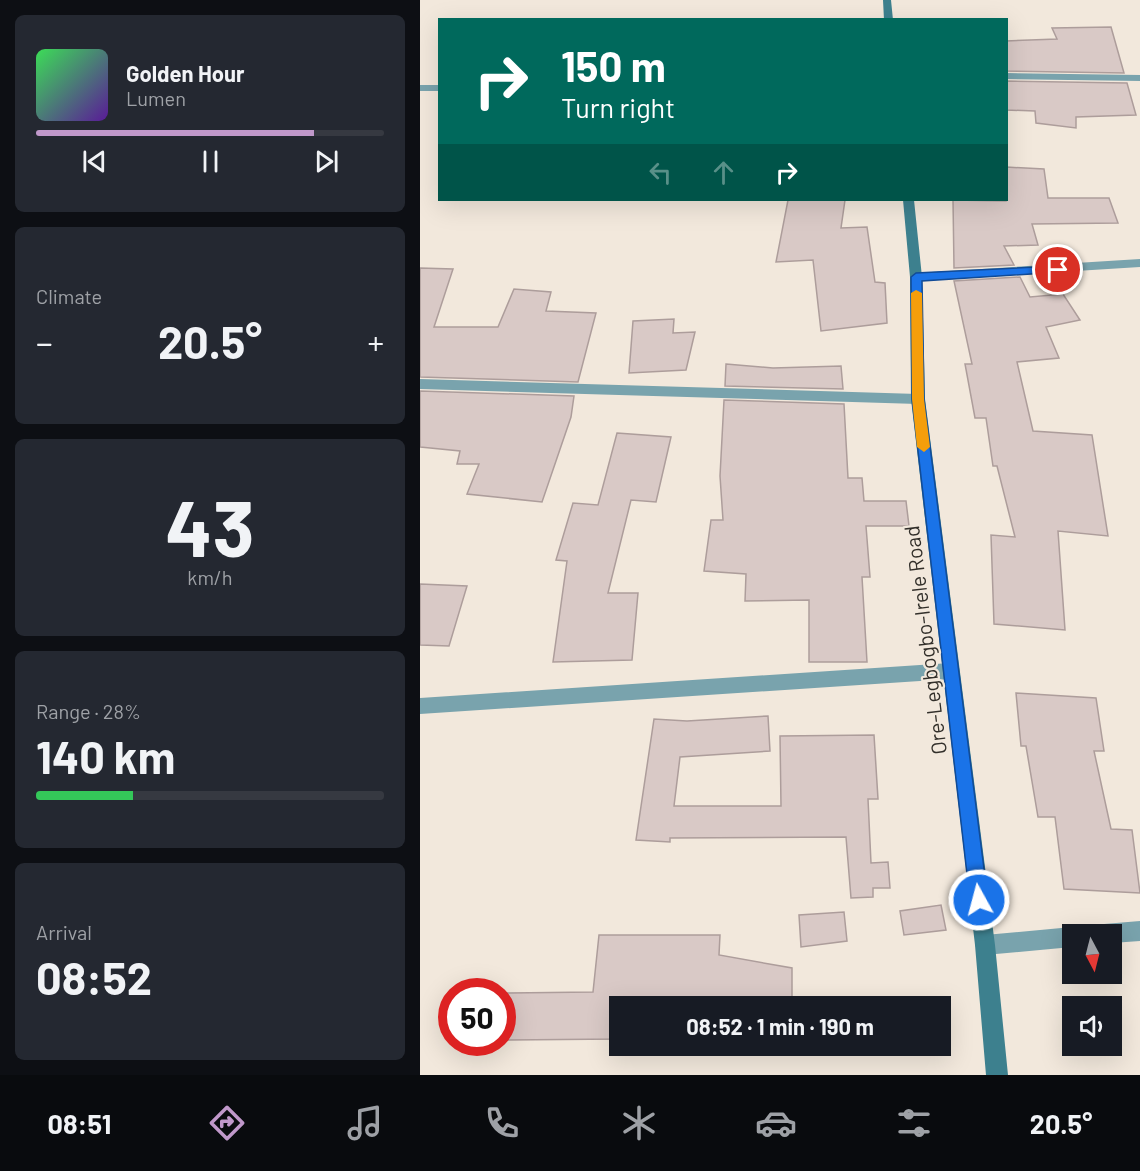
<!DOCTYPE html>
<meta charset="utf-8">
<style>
:root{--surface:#171b24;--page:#242831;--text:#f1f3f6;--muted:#9ea1a6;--line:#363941;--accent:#c098ca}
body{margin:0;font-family:Barlow,sans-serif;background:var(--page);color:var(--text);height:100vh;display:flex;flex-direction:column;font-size:22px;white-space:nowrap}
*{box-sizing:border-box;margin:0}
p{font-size:20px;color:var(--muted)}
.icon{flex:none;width:33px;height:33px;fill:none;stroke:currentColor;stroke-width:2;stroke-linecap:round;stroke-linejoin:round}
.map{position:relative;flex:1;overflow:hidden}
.sheet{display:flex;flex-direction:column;gap:15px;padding:15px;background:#0d0f14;width:420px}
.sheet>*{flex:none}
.banner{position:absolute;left:18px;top:18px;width:570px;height:183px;border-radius:0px;box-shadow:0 6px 24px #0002;background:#00695c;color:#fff;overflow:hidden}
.needle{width:39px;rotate:173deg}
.fabs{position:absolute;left:642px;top:924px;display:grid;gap:12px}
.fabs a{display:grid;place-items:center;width:60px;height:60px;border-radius:0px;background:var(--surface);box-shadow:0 6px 24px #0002;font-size:30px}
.speed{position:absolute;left:18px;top:978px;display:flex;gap:12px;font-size:30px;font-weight:700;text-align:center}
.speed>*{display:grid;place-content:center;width:78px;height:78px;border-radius:50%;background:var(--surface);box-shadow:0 6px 24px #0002;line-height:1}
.speed .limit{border:9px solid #d22;background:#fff;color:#111}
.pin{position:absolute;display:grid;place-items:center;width:51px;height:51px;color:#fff;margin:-26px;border:3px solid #fff;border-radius:50%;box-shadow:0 2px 6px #0007}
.me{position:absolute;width:66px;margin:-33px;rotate:353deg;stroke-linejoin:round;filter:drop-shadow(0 0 4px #0008)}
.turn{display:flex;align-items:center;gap:21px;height:126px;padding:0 24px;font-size:27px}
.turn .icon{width:78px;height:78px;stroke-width:2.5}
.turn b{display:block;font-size:42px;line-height:51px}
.lanes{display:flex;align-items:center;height:57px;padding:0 24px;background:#0003;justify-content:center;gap:30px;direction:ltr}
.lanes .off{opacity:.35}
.big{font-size:45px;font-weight:700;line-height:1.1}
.sheet .widget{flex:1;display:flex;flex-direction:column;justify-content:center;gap:9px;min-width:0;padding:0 21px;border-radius:9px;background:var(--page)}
.sheet .dial{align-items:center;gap:0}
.dial b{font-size:78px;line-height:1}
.song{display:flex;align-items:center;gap:18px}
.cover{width:72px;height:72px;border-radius:9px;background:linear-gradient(135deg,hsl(130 70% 55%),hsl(270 70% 35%))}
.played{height:6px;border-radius:3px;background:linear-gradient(90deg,var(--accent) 80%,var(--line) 80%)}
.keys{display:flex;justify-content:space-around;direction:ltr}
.heat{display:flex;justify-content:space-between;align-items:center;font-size:33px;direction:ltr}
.charge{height:9px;border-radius:4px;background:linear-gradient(90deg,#34c759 28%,var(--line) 0)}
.trip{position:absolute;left:189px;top:996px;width:342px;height:60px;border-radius:0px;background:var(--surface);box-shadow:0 6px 24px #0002;font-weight:700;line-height:60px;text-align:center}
.dock{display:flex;height:96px;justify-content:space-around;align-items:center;background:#090b0e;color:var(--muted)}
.dock .icon{width:42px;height:42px}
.dock .current{color:var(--accent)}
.dock b{font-size:27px;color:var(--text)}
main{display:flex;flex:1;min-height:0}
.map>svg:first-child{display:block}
.building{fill:#d9c9c6;stroke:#ad9d9b;stroke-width:1.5}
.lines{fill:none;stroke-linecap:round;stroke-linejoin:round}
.street{fill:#79a3ad;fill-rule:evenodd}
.secondary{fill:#3d808e;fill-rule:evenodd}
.route{fill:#1a73e8;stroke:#114b97;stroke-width:1.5}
.slow{fill:#f59e0b}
.labels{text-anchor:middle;stroke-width:4.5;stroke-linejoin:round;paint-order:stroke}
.street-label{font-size:21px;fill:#322f2a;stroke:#f2e8dc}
</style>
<main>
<section class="sheet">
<div class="widget">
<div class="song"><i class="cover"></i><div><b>Golden Hour</b><p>Lumen</p></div></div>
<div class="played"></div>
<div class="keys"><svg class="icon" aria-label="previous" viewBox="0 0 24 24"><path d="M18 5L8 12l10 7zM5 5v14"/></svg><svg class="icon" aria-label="pause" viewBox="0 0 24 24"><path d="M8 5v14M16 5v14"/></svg><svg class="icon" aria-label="next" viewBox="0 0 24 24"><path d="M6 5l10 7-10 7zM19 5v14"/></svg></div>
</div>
<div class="widget"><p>Climate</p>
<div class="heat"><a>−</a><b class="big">20.5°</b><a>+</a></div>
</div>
<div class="widget dial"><b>43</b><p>km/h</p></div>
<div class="widget"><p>Range · 28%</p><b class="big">140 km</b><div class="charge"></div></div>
<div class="widget"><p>Arrival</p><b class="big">08:52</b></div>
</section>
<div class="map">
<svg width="720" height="1075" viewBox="0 0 720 1075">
<rect width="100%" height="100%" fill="#f2e8dc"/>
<path class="building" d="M691,27L704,73L586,71V41L637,39L632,28Z
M586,81L707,83L716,115L656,117V128L616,123L615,111L586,110Z
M586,167L624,169L628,198H689L698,223L612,224L618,245L584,246L594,265L534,268L533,200L586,201Z
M368,200H425L421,228L447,227L455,282L465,283L467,323L401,331L393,260L356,262Z
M0,268L33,269L14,327H78L94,289L131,292L126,311L176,313L158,382L0,377Z
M600,277L610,297L643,294L660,320L626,327L639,358L597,362L613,431L672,435L688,536L638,531L645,630L574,624L571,535L595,537L577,466H573L566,418H555L545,364H552L534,281Z
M254,319L253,333L275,332L266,370L209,373L213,321Z
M306,364L353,368L421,366L423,389L305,386Z
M0,391L154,396L151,417L122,502L47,494L59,464H37L40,451L0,447Z
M304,400L424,404L428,478H442L444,501H486L489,526H446L450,577H442L447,662H389V600L325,601L326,574L284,571L291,520H303L300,476Z
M197,433L251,437L236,502L211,500L188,593H218L212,660L133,662L147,561L136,560L153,503L178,505Z
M0,584L47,586L29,646L0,645Z
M596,693L676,698L684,751H674L691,829L712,830L720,893L644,889L635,817H618L606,746H601Z
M348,716L350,751L260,757L254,806H361L360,736L454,735L458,799H448L451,863L468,862L470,888H453V897L431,898L426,837L250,838V842L216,840L234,719L267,721Z
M521,905L526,930L484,935L480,911Z
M424,912L427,941L381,947L379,915Z
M179,935H300L299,955L372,968V1006H200L197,1039L82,1040V993L173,992Z"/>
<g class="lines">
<path class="street" d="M586,73L720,75V81L586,79Z
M0,85H20V91H0Z
M720,259V267L496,281L490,277L496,273Z
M0,379L498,394L505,399L498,404L0,389Z
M530,663L536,666L538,671L536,676L530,679L0,714V698Z
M720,921V941L692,943V934H674L677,927L684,924Z
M652,927L659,930L661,934H652V947L565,955L558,952L555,945L558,938L565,935Z"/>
<path class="secondary" d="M463,0H471L473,20H464Z
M483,200H494L502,277L505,399L575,945L588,1075H566L555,945L491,399L490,277Z"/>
</g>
<path class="route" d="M638,266L643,270L641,272L502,281L504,399L568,900L565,906L559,908L553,906L550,900L492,399L491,277L496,273Z"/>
<path class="slow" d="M496,290L502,293L504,399L510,447L504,452L497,447L492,399L491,293Z"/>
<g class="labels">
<g class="street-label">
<text transform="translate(506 640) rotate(-97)" y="7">Ore-Legbogbo-Irele Road</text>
</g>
</g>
</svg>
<div class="fabs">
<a><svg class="needle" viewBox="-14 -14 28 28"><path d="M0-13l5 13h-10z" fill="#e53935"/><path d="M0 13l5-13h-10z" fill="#9ea1a6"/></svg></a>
<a><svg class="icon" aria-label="sound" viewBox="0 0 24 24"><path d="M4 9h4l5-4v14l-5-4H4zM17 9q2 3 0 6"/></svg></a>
</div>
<div class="speed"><div class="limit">50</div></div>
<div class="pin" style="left:638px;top:270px;background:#d93025"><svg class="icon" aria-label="arrive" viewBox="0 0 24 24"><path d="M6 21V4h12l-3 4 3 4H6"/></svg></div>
<svg class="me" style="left:559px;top:900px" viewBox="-20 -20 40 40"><circle r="17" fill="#1a73e8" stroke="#fff" stroke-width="3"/><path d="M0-11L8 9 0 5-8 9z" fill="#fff"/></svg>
<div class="trip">08:52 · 1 min · 190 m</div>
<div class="banner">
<div class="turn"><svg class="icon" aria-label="right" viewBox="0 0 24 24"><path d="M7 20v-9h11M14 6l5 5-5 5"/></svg><div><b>150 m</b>Turn right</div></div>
<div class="lanes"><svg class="icon off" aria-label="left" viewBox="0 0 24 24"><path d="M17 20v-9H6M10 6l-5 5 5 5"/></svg><svg class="icon off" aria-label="ahead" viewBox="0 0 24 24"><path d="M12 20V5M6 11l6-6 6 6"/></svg><svg class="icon" aria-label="right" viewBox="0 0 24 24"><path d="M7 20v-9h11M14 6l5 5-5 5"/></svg></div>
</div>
</div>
</main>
<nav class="dock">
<b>08:51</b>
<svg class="icon current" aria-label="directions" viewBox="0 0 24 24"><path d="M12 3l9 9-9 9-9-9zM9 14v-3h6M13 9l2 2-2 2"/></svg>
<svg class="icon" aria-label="music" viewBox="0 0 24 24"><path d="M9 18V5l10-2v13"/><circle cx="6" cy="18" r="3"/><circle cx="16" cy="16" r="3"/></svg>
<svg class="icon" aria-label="phone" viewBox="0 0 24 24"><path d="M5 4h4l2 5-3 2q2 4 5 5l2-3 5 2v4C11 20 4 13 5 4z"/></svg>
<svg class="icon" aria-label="climate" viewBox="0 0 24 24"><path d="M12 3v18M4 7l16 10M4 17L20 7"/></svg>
<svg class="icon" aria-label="car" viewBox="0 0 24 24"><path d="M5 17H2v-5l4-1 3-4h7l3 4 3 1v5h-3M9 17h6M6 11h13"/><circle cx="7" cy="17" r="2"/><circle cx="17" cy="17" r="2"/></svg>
<svg class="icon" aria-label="filters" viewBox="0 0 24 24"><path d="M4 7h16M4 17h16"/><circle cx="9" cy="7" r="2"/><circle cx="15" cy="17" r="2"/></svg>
<b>20.5°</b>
</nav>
